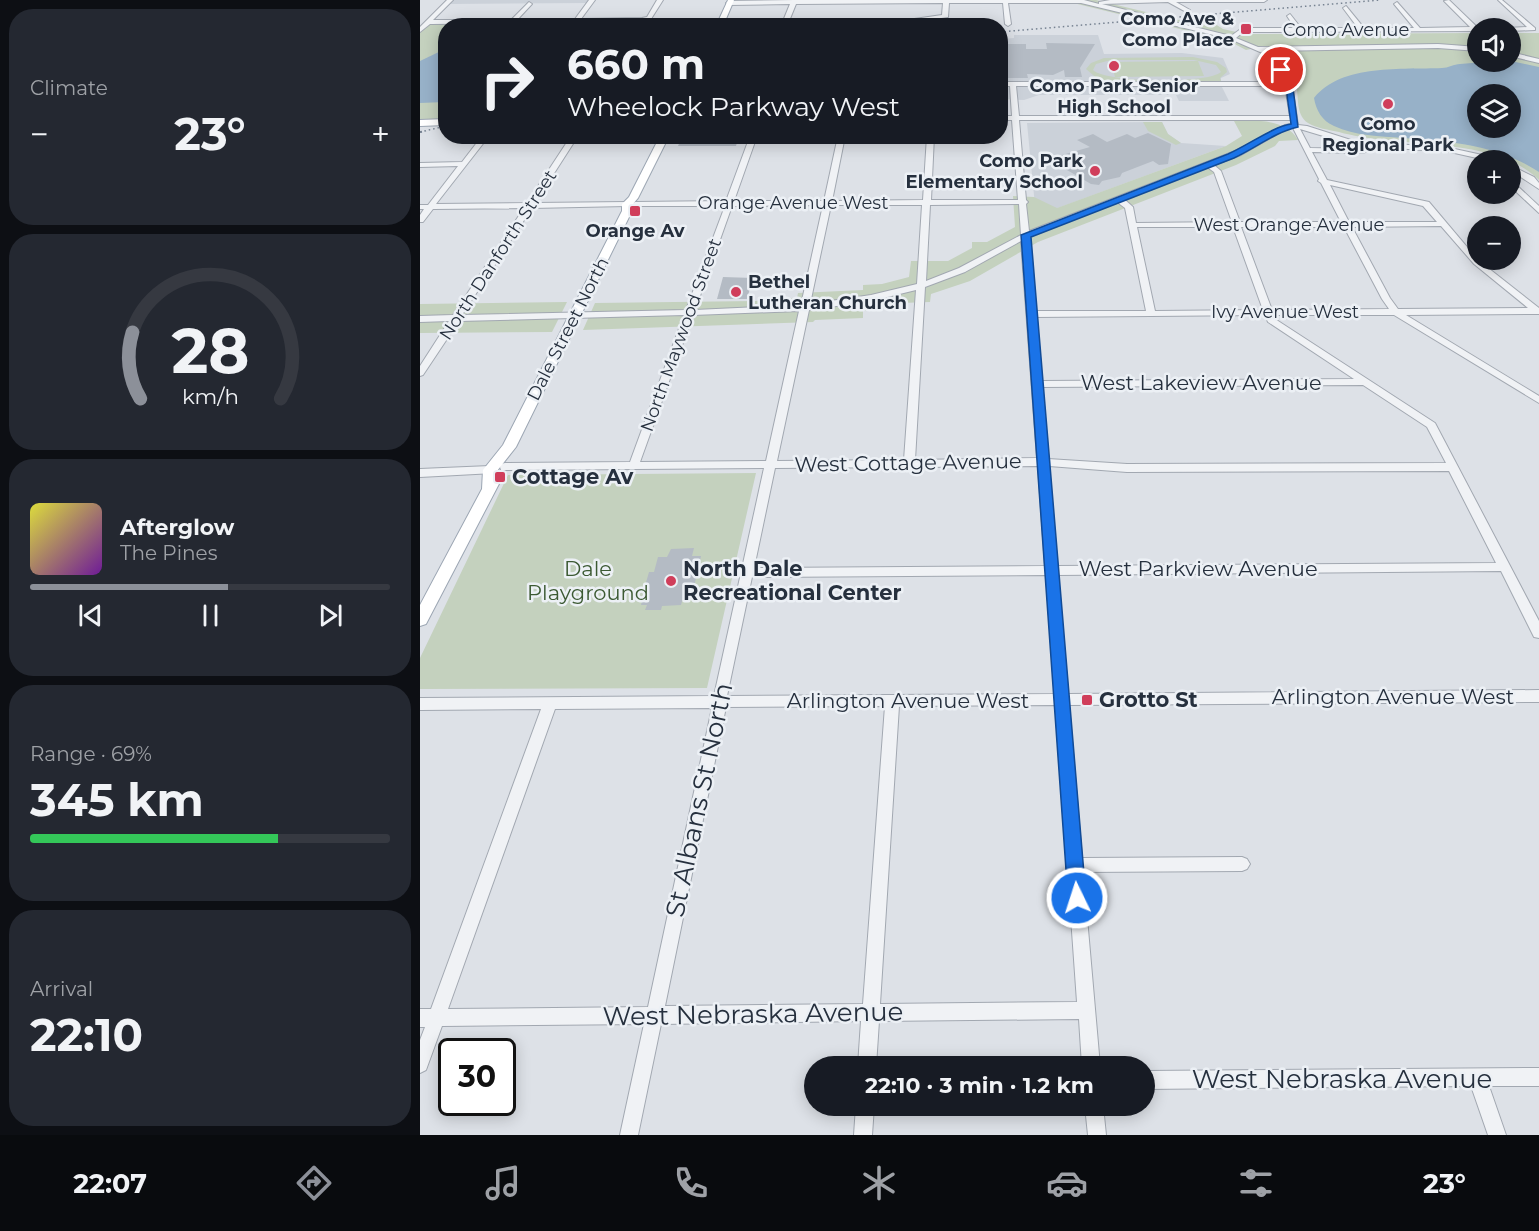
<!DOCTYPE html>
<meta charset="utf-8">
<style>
:root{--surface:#171b24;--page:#242831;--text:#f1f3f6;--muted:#9ea1a6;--line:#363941;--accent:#8c9099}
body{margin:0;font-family:Montserrat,sans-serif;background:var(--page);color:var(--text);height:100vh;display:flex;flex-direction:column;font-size:22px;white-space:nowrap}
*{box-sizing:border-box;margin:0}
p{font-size:20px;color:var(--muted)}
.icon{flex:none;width:33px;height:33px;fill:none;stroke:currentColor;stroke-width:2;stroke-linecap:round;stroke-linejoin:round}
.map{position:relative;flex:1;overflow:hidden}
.details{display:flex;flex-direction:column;gap:9px;padding:9px;background:#0d0f14;width:420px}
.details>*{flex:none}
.guide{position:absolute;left:18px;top:18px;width:570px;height:126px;border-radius:24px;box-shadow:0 3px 15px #0003;background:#171b24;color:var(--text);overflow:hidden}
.buttons{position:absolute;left:1047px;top:18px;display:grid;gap:12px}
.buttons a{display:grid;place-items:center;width:54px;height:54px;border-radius:50%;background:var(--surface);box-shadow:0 3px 15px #0003;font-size:30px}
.speed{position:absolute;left:18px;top:1038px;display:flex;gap:12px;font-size:30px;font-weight:700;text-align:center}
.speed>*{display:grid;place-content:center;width:78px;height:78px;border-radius:50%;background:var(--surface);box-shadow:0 3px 15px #0003;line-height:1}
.speed .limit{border:3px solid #111;border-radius:9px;background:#fff;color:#111}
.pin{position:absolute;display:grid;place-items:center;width:51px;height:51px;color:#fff;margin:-26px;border:3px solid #fff;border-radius:50%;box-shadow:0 2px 6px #0007}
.me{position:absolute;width:66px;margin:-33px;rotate:356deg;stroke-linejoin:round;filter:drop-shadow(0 0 4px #0008)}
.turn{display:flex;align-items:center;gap:21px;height:126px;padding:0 30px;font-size:27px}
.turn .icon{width:78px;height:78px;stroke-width:2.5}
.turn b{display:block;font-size:42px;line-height:51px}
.big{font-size:45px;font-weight:700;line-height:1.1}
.details .card{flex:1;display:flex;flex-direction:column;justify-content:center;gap:9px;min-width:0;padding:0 21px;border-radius:24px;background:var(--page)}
.details .dial{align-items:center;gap:0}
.dial svg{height:156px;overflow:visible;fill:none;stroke:var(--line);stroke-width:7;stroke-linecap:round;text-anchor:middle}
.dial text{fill:var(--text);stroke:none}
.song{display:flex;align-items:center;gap:18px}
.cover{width:72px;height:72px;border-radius:9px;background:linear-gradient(135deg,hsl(60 70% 55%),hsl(280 70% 35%))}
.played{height:6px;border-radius:3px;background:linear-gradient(90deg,var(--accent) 55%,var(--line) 55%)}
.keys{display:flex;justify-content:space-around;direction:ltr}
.heat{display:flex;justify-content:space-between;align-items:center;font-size:33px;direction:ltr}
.charge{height:9px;border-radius:4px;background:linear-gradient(90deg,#34c759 69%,var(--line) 0)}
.trip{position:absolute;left:384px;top:1056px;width:351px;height:60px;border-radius:30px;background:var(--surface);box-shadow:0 3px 15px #0003;font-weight:700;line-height:60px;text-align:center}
.dock{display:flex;height:96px;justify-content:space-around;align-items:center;background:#090b0e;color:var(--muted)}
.dock .icon{width:42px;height:42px}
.dock .on{color:var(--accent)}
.dock b{font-size:27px;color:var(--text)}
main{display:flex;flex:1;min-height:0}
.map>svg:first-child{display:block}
.built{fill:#cbd1d9}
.green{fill:#c4d1be;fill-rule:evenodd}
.water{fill:#97b1c8;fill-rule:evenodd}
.building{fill:#b4bbc4}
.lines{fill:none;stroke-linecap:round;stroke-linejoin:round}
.minor-casing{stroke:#a2a8b1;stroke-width:2}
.major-casing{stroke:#9ca6b3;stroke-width:2}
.minor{fill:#f0f2f5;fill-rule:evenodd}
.major{fill:#fff;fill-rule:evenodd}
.rail-far1{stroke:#768291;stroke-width:1.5;stroke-dasharray:1.5 3;stroke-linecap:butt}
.rail{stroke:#768291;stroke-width:2;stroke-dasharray:2 4;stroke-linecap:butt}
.route{fill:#1a73e8;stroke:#114b97;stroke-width:1.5}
.poi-dot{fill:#d03e5b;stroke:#ecf0f5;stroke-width:2}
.labels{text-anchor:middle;stroke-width:5;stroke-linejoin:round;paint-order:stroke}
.far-poi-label{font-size:18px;font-weight:bold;fill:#26303e;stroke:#ecf0f5}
.far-street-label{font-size:18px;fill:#26303e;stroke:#ecf0f5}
.street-label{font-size:21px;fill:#26303e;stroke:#ecf0f5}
.poi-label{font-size:21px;font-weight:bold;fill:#26303e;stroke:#ecf0f5;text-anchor:start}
.park-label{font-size:21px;fill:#3c5a33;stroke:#ecf0f5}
.near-street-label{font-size:26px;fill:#26303e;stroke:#ecf0f5}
</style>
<main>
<section class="details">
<div class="card"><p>Climate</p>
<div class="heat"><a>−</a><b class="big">23°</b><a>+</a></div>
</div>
<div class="card dial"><svg viewBox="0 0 100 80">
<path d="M14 69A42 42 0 1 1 86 69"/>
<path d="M14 69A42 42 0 0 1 10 35" stroke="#8c9099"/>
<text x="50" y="56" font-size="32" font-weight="700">28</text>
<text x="50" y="72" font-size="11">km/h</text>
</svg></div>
<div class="card">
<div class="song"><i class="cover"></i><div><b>Afterglow</b><p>The Pines</p></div></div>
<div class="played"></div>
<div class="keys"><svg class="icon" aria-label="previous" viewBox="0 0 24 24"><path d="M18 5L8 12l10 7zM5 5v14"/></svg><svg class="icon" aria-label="pause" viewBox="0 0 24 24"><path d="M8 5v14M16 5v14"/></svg><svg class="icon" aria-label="next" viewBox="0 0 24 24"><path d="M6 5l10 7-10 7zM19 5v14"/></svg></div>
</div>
<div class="card"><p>Range · 69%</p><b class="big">345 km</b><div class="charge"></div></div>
<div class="card"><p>Arrival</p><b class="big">22:10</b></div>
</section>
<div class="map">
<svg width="1119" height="1135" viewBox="0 0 1119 1135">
<rect width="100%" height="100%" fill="#dde1e7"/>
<path class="built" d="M33,0H169L166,3L28,4Z
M594,35H678L684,54L762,53L803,58L810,74L801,78V85L809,101H759L756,95H619L604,100L581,99V39L594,38Z
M742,122L748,134L761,143L806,146L616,216L607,123Z"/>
<path class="green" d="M641,0H676L759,20L784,17L803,29L825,34L1057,33L1058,62H1090L1091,33H1119V180C1074,135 978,149 919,132C909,130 896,128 888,123C874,114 880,93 875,80C869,67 856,55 845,46L826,50L809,41ZM1058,94H1090V128H1058Z
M290,21L288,26H26L25,119H0V33L10,24Z
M773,57L797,62L806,68L807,72L800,78L801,81H680L666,69L671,63L684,58ZM691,60H774L796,65L801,72C788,84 686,83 673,70L676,64Z
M778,61L784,76L695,77L691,62Z
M814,121C837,120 866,119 878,140L859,141L855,146L816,165L618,242L550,281L511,294L510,302L481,303L443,311V318L395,320L393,322L163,330L175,303L335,301L377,298L378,293L443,290V285L462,284L489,277L491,261H528L552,248V242H567L595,227L593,196L614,197L637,208L806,146L822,136Z
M742,122L748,134L761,143L756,145L728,131L723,122Z
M147,302L132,332L0,333V304Z
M336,473L287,688L0,689V658L88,475Z"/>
<path class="water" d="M25,49V102L0,103V61Z
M1091,61L1119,67V172C1079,145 1028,141 982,138C960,136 935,136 914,126C902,121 896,110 894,98C922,63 983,70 1022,68C1028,68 1034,64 1040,64C1056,62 1075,63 1091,61ZM1058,94H1090V128H1058Z"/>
<path class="building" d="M626,43L675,44L660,68L662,77H645L644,70L633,75L607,74L608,78H580V44H606V49H627Z
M728,133L751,144L748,164L739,165L733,161L702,173L700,177L682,181L679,185L671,184L628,159L670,147L657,140L673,134L687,142L707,134L715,138Z
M297,136H319L316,146H258L262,137Z
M303,277L333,278L327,299H297Z
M274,548L272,556H281L273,591H265L261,605L242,606L241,610H225L227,605H221L225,586L229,572H234L238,557H247L251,549Z"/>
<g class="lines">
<g class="minor-casing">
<path id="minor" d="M27,0H33L13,20H91L109,2L112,4L98,19H155L169,0H175L161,19L222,18L227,17L237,0H243L231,19L222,22L10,24L0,32V27Z
M374,0H664L679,4V2L690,0H847L844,2H756L770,10L768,13L748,2L682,4L811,36L822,28H875L867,16L870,14L881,28H938L923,8L926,6L944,28H994L974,4L977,2L1000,28L1050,27L1024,1L1029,0L1057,27L1060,28L1058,31L823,32L816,38L838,47L1018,44L1058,47V51L1018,48L846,51C873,62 874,100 878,125L887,126L934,141L1030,148L1076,158V160H1066L1030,152L933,145L880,129L890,148L943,149L947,151L943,153L892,152L907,180L1009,202L1058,260L1119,308V314L986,315L1119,396V403L974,315H854L855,319L1015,423L1119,621V638L1114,637L1081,571L638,575L648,694L1119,690V702L649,705L662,858L822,857L827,859L830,864L827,869L822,871L663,872L680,1066H662L659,1019L459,1021L456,1066H438L441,1021L241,1024L218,1135H200L224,1024L22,1026L6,1070L0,1073V1040L5,1027H0V1009H11L121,709L0,710V698L294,696L344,468L81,470L80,467L81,464L85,463L210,462L264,315L39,321L3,375L0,376V366L29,321L0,322V316L33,315L104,208L13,209L3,222H0V215L4,209H0V205H8L38,166L0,167V163L42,162L62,136H69L16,204L107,203L151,136H158L115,203L207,202L211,204L207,206L112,208L42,315L266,310L305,206H215L211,204L215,202L306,201L330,136H337L314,201H404L418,136H425L412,201L503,200L507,136H514L511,200H598L592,120H580V116H592L590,86H580V82H864L856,65L847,55L810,39L661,3H588L591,24L588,26L585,24L583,3H529L528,17L467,26H446L522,15L523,3L376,4L367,26H361L370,4L309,5L306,3L309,1ZM596,86H865L870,116H599ZM599,120H871V124L865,125L815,151L609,231L606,204L608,202L606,200ZM868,128H873L899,179L898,181L901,183L921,222H820L801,171L794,165L821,155ZM787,167L794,172L812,222L716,223L713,207L704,199ZM910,185L1003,206L1017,222H929ZM697,202L705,208L726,311H616L609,237ZM599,204L601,235L539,268L506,281L510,205ZM403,205L381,305L275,310L312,206ZM411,205H502L497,284L451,295L390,304ZM1021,226L1054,264L1108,308L978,309L970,298L932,227ZM717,227H813L843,310L735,311ZM821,227H924L962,299L969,309L852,310ZM601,241L617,458L495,460L505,287L545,272ZM496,290L484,460L357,461L389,310L451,301ZM379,311L346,461L220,462L273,315ZM845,315L848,322L934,379L622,381L616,317ZM943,385L1007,427L1026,463L707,464L628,459L622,387ZM618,466L625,566L334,568L355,468ZM629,466L707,472L1029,471L1076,563L637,566ZM626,575L635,694L307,696L332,577ZM636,705L657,1002L460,1004L479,706ZM465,706L443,1004L245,1006L306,707ZM292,708L228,1007L28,1009L135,709Z
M1078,0H1082L1115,28V30L1090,31V28H1087L1107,27Z
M1090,52L1119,59V63L1090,56Z
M1090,165L1114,177L1119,183V189L1090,170Z
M1090,179L1119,206V213L1090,186Z
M70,466L75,470L74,473L0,477V469Z
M1119,1068V1086H1069L1086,1135H1068L1051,1086L724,1089V1071Z
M436,1106H454L452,1135H434Z
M665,1106H683L686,1135H668Z"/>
</g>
<g class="major-casing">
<path id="major" d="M308,0H314L303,26H296Z
M26,119V125L0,126V120Z
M240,136H249L218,198L212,205V211L96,447L77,471L76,476L81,480L6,624L0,626V605L62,489L63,470L83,445L202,211V204L209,197Z"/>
</g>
<use href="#minor" class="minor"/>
<use href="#major" class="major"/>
<path class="rail-far1" d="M580,32L960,0
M0,132L26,126"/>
<path class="rail" d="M0,132L6,131"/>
</g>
<path class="route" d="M861,68L873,88L878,127C855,132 836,148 814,158L611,237L666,898L664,904L657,907L651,904L648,898L601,235L808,154C827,146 854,126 871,124L866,88L857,70Z"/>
<g class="poi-dot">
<rect x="820" y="23" width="12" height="12" rx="3"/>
<circle cx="694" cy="66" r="6"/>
<circle cx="968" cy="104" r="6"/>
<circle cx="675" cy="171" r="6"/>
<rect x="209" y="205" width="12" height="12" rx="3"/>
<circle cx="316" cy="292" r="6"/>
<rect x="74" y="471" width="12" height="12" rx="3"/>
<circle cx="251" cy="581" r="6"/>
<rect x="661" y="694" width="12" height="12" rx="3"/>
</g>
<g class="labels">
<g class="far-poi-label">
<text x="814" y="25" text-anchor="end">Como Ave &amp;<tspan x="814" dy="21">Como Place</tspan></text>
<text x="694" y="92">Como Park Senior<tspan x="694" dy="21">High School</tspan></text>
<text x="968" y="130">Como<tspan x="968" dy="21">Regional Park</tspan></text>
<text x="663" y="167" text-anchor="end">Como Park<tspan x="663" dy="21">Elementary School</tspan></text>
<text x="215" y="237">Orange Av</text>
<text x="328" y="288" text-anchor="start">Bethel<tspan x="328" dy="21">Lutheran Church</tspan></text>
</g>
<g class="far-street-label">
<text x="926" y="36">Como Avenue</text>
<text x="373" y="209">Orange Avenue West</text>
<text x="869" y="231">West Orange Avenue</text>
<text transform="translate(78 255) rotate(-57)" y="6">North Danforth Street</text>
<text x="865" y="318">Ivy Avenue West</text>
<text transform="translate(148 329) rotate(-63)" y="6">Dale Street North</text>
<text transform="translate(261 335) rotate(-70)" y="6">North Maywood Street</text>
</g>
<g class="street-label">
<text x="781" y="390">West Lakeview Avenue</text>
<text transform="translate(488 463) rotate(-1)" y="7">West Cottage Avenue</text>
<text x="778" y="576">West Parkview Avenue</text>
<text x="973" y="704">Arlington Avenue West</text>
<text x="488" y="708">Arlington Avenue West</text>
</g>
<g class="poi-label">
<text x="92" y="484">Cottage Av</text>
<text x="263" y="576">North Dale<tspan x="263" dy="24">Recreational Center</tspan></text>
<text x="679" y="707">Grotto St</text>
</g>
<g class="park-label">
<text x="168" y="576">Dale<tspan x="168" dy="24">Playground</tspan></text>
</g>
<g class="near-street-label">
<text transform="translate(279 800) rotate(-78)" y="9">St Albans St North</text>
<text transform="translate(333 1014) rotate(-1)" y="9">West Nebraska Avenue</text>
<text x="922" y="1088">West Nebraska Avenue</text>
</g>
</g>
</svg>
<div class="buttons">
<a><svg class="icon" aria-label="sound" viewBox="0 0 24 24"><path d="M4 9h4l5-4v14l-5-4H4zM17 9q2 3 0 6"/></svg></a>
<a><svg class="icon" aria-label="layers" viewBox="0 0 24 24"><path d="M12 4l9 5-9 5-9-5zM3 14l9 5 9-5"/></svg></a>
<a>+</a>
<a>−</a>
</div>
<div class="speed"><div class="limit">30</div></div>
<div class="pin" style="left:861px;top:70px;background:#d93025"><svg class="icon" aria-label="arrive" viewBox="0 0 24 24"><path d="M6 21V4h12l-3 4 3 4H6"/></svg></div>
<svg class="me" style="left:657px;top:898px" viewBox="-20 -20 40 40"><circle r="17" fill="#1a73e8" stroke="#fff" stroke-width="3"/><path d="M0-11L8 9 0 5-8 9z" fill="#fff"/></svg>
<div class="trip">22:10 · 3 min · 1.2 km</div>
<div class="guide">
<div class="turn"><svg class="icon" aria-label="right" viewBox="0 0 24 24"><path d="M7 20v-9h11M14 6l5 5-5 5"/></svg><div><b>660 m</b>Wheelock Parkway West</div></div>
</div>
</div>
</main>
<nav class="dock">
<b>22:07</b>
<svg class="icon on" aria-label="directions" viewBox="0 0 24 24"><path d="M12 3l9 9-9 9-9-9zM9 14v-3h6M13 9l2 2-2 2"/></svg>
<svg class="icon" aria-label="music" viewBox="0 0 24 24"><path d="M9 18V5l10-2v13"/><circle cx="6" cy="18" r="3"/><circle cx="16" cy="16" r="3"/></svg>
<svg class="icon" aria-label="phone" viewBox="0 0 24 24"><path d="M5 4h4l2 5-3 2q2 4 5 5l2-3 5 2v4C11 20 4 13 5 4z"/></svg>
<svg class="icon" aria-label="climate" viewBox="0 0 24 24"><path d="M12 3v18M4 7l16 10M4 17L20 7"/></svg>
<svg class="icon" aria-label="car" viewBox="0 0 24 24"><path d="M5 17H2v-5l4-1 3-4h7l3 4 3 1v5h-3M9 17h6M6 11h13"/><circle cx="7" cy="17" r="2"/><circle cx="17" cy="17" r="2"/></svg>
<svg class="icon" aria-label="filters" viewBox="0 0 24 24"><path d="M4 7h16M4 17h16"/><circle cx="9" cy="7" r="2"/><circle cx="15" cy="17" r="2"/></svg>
<b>23°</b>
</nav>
